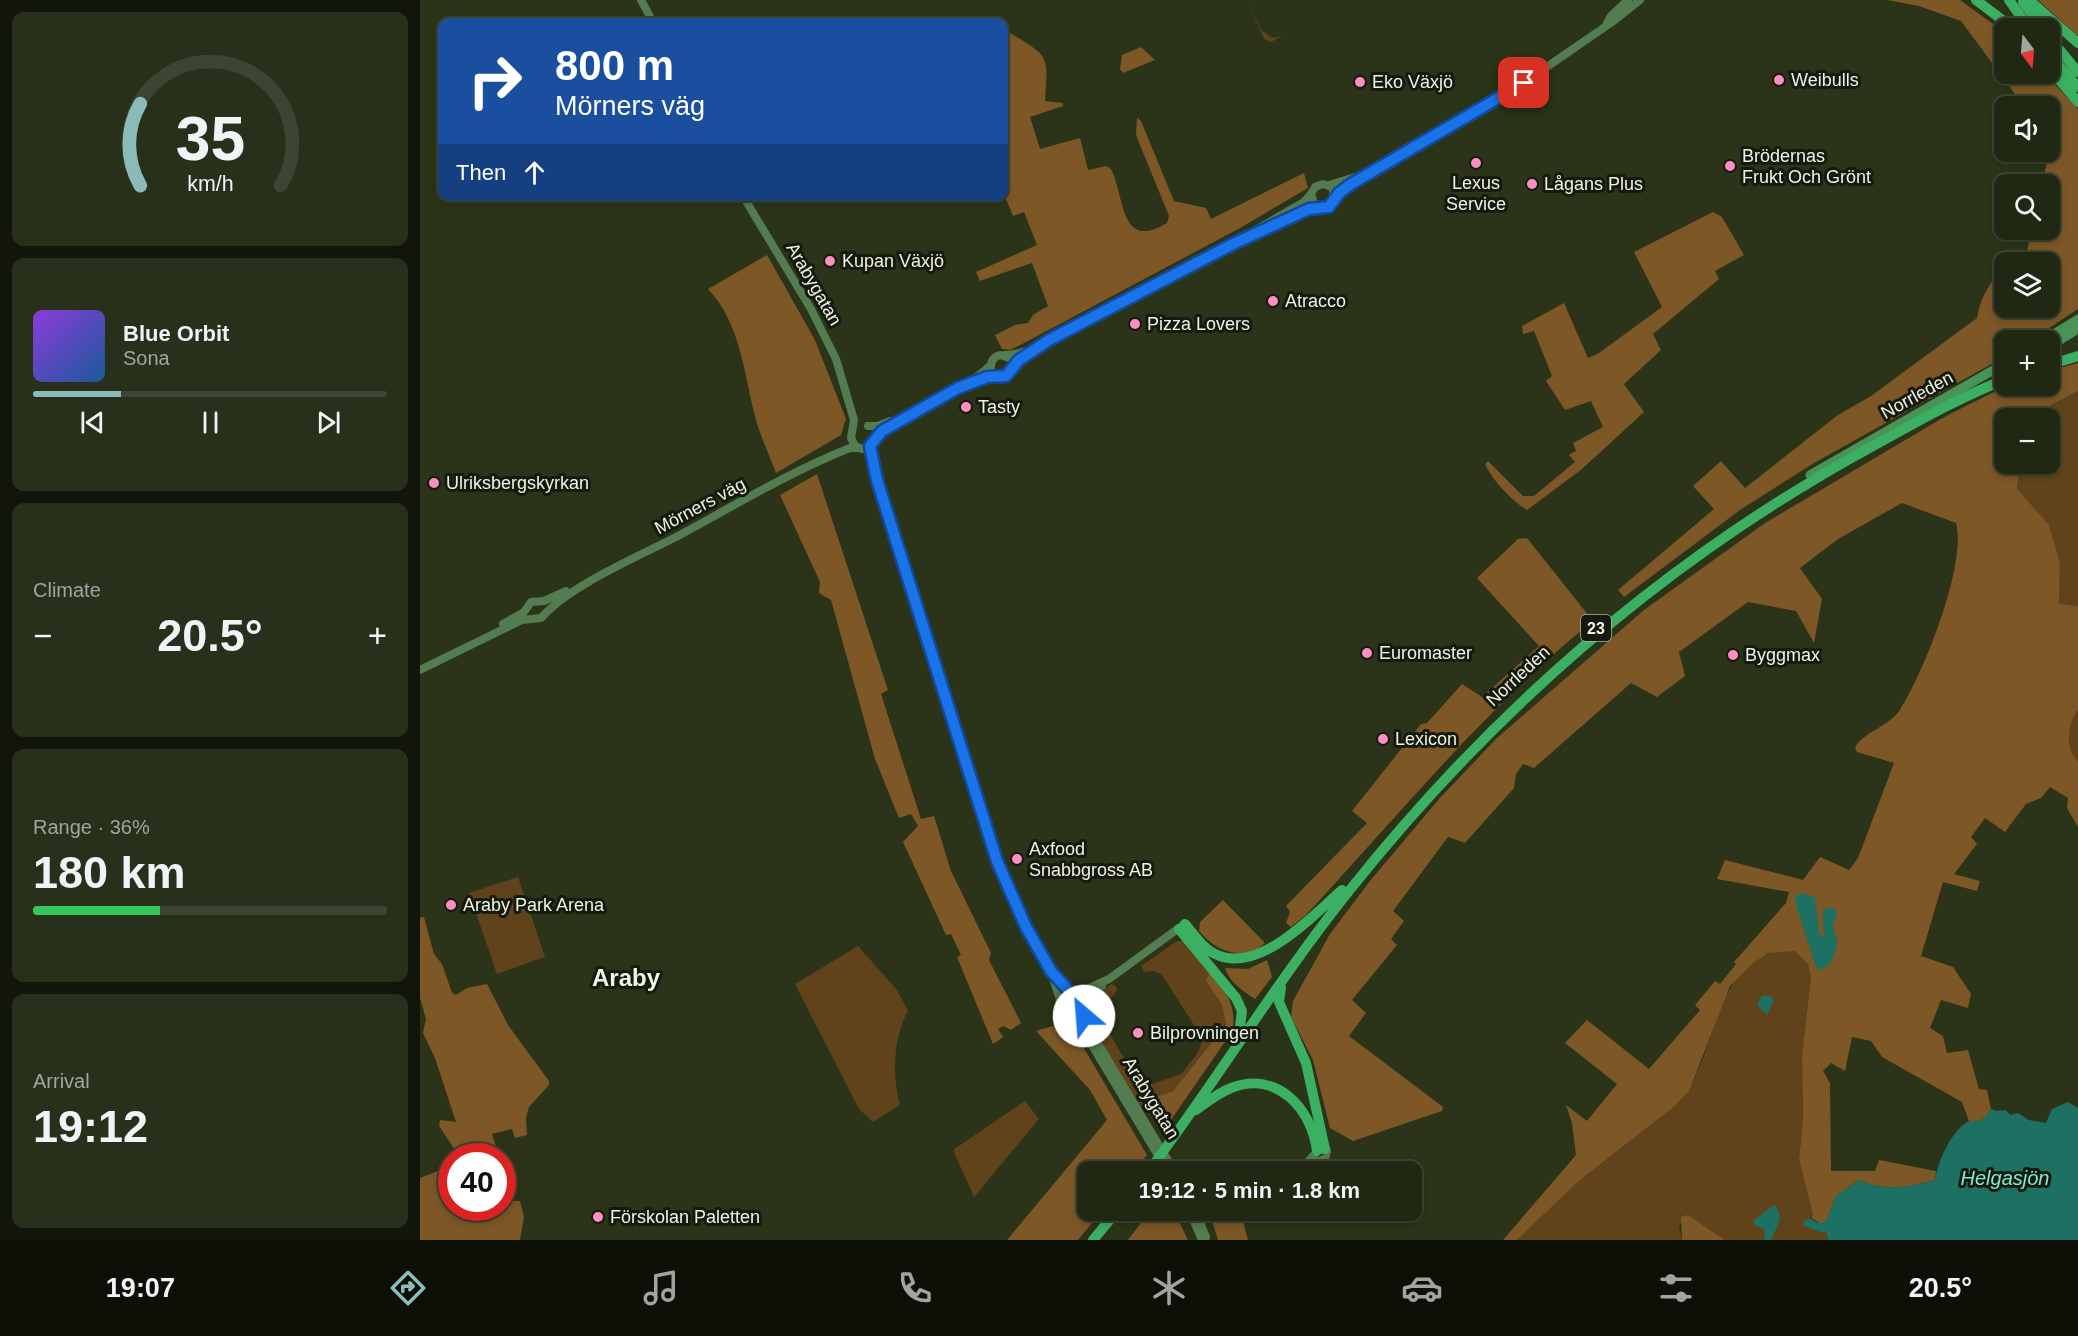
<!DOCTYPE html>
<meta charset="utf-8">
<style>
:root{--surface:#202712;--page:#282f1b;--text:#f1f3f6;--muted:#a2a59f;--line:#3d4432;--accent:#8bbbb9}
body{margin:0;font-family:Arial,sans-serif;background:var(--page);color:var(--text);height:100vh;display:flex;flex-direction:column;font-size:22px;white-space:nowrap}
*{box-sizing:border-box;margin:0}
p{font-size:20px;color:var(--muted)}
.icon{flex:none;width:33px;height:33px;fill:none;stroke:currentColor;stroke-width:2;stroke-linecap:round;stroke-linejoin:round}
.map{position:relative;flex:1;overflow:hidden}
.panel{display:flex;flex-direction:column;gap:12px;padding:12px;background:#12150a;width:420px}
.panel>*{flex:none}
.hud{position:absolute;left:18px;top:18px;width:570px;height:183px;border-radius:12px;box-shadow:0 3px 9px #0003,0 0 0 2px var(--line);background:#1a4fa0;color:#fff;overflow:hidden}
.needle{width:39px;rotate:164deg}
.buttons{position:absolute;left:1574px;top:18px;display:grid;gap:12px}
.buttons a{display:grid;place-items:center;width:66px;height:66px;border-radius:12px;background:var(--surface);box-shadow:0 3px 9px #0003,0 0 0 2px var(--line);font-size:30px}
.speed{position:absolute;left:18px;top:1143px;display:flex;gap:12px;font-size:30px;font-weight:700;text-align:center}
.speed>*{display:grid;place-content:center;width:78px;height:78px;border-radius:50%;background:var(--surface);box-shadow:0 3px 9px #0003,0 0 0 2px var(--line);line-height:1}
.speed .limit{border:9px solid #d22;background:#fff;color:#111}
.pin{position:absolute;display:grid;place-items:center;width:51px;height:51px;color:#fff;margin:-26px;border-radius:12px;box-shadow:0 3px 9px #0006}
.me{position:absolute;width:66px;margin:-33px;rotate:333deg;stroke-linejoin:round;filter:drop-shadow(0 0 4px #0008)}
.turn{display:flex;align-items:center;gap:21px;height:126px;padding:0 18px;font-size:27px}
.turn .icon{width:78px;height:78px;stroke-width:2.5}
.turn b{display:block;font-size:42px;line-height:51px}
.then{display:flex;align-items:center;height:57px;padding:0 18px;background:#0003;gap:12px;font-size:22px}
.big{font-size:45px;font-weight:600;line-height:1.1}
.panel .widget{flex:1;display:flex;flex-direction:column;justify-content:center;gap:9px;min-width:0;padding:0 21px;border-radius:12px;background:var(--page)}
.panel .dial{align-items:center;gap:0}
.dial svg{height:156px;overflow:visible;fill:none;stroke:var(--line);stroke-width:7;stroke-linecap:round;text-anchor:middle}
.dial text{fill:var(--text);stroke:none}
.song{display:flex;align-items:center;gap:18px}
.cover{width:72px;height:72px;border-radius:9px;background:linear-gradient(135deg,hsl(270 70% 55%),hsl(210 70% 35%))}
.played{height:6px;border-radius:3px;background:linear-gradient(90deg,var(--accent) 25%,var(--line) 25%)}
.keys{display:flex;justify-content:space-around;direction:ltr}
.heat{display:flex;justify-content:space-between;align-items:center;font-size:33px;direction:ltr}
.charge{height:9px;border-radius:4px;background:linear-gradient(90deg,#34c759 36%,var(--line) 0)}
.trip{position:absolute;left:657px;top:1161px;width:345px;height:60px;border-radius:12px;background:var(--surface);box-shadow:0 3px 9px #0003,0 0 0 2px var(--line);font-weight:600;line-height:60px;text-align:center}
.dock{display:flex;height:96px;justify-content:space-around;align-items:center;background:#0d1007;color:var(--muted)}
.dock .icon{width:42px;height:42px}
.dock .current{color:var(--accent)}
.dock b{font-size:27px;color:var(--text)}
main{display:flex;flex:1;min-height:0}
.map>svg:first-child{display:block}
.green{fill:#61431b}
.forest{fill:#7d5726}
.water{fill:#1d7162}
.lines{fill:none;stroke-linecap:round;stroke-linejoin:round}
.secondary{stroke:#537d50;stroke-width:8}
.primary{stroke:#499358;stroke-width:9}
.highway{stroke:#3baf62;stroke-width:10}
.route-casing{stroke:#114b97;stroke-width:15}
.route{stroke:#1a73e8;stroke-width:10}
.poi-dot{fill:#fb8fc3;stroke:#161a0e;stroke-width:2}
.labels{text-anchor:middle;stroke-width:6;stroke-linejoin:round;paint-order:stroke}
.shield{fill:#161a0e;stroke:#adb3a3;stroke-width:1.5}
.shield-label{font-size:16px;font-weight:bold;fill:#eef4e3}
.poi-label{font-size:18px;fill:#eef4e3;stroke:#161a0e;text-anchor:start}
.street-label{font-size:18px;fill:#eef4e3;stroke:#161a0e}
.water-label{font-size:20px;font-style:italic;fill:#7beed6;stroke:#161a0e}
.district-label{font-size:24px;font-weight:bold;fill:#eef4e3;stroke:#161a0e}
</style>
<main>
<section class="panel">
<div class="widget dial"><svg viewBox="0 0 100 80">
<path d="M14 69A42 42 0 1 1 86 69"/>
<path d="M14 69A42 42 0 0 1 14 27" stroke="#8bbbb9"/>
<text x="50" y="56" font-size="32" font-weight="700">35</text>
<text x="50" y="72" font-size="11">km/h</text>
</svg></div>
<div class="widget">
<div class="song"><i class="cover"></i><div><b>Blue Orbit</b><p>Sona</p></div></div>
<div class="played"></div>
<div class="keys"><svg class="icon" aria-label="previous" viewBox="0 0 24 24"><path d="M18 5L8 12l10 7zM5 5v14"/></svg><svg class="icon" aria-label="pause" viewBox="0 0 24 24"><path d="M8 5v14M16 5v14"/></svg><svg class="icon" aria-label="next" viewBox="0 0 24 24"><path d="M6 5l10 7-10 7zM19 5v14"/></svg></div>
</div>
<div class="widget"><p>Climate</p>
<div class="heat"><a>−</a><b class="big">20.5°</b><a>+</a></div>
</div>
<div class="widget"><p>Range · 36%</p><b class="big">180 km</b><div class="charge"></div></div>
<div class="widget"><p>Arrival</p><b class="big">19:12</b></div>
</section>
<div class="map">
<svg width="1658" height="1240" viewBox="0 0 1658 1240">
<rect width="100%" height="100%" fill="#2b3418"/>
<path class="green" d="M827,0L841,30L852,38L862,36L851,42L844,39Z
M1658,391V606L1639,605L1640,563L1597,489L1600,464H1629V418H1626L1631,405Z
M1658,710V761C1644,748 1648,723 1658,710Z
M98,877L125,957L77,974L49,893Z
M757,941H763L790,971L786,981L802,1005L806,1023L753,1091L733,1098L722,1108C711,1091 661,1021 666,1005C670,997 684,990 691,984L696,986L697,990L688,1003V1016L684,1017C694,1045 707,1069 732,1084L761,1074L777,1054L782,1042L781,1036L742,975L734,971L724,972L721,966Z
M438,946L477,990L488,1011C473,1037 472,1077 480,1105L453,1122L439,1109L375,984Z
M1373,951L1388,964L1391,977L1382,1057L1383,1120L1379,1159L1393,1215L1383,1224L1400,1232H1406L1408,1240H1305L1268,1215L1259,1226L1262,1240H1097L1159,1181L1256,1105C1297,1063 1288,982 1346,954C1354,951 1365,951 1373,951Z
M605,1101L619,1119L554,1197L533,1150Z"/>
<path class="forest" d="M1467,0H1540L1584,32V74H1625L1658,109V309L1611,340H1584V357L1394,463L1320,510L1204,597L1198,590L1294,509L1273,486L1301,461L1325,488L1418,415L1451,396L1557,318C1560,298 1570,282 1584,267V308H1629V262H1589L1594,257L1606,255L1612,230H1629V184H1622L1635,127L1629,124V106H1604L1541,21L1499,6Z
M1618,0H1658V36Z
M590,33C630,57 628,55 625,101L643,103V106L610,117L620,149L660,138L668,170L686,166L691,169C705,196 699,252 747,223L749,216L716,135L717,118L721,121L754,201L786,208L791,219L884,173L888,188L820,228L606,342L590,350L582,349L575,335L595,325L608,323L613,315L628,306L612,263L560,281L556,272L617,245L604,212L593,216L584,194V35Z
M721,47L735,60L703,73L700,69L702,55Z
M1293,212L1302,217L1324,255L1295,271L1299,279L1233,334L1241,350L1204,384L1224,412L1162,469L1107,510C1091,500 1073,481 1065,464L1068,461L1103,496H1114L1155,462L1149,455L1156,451L1153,443L1183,427L1171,401L1145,410L1126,381L1132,376L1114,331L1103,334L1102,326L1144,303L1168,358L1179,353L1242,307L1214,252Z
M347,255L395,340L426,419L421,435L356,473C349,454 340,436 335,416C324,373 320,322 288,289Z
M1658,363V391L1631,405L1626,418H1584V464H1600L1597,489L1629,525L1640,563L1639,604L1658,606V710C1648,723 1644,748 1658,761V827L1647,808L1648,798L1630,787L1621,798L1606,804L1585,832L1565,818L1551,837L1557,844L1534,874L1560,881L1557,891L1523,882L1501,956L1533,967L1551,994L1548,1008L1521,1000L1510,1028L1523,1036L1527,1053L1548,1050L1559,1089L1567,1090L1571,1109C1565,1118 1561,1123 1549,1121L1542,1102L1462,1057L1451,1041L1432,1037L1425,1071L1411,1063L1403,1071L1410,1083L1411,1171H1455L1459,1160L1516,1171L1515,1180C1490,1187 1463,1192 1439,1180L1416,1196L1406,1222L1401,1224L1391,1218L1393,1215L1379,1159L1383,1120L1382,1057L1391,977L1388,964L1374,951L1348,953L1333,963L1310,986L1269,1091L1256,1105L1159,1181L1097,1240H1083L1156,1155L1152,1123L1146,1105L1167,1121L1197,1084L1145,1043L1167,1020L1229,1069L1280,1010L1275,1005L1295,981L1300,984L1316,964L1314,962L1366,903L1369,892L1297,879L1305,860L1383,880L1400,857L1429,870L1438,858L1474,763L1437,752L1435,747C1446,730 1471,726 1481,708C1504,672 1547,564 1536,523L1482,503L1418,539L1380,568L1402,599L1394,643L1376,611L1328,602L1259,652L1265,676L1237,697L1211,683L1114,768L1103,764L1096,774L1094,788L1045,843L1028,837L973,911L984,921L971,939L977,945L932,1000L946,1013L929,1036L1023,1107L1022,1111L933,1141L910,1128L893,1060L871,1017L873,1001L910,934L950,881L1019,799L1077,738L1224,610L1345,523L1526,416L1586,386H1629V371Z
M397,474L468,690L461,694L501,819L514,816L531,871L571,953L569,960L601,1023L591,1030L583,1026L578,1029L583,1037L573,1044L537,957L541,955L531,934L526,935L483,842L498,826L491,814L479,818L455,759L411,600L399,593L400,582L360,495Z
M1107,538L1173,621C1066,707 979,815 886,915L871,927L866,923L870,912L866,906L947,823L932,811L1001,724L1007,723L1042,684L1062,697L1119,646L1057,578L1098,539Z
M803,900L845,943C824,963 795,951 779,931L780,922Z
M4,917L14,954L22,964L32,993L36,995L47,988L67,984L88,1025L129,1081V1085L109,1107L106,1118L107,1135L95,1138L92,1129L72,1134L79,1156H39L19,1126L20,1120L36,1122L15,1058L3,1033L6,1019L0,998V918Z
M847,960L852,977L835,999C823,991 809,982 805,968L828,969Z
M790,971C806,990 816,1004 813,1030L742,1133L725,1106L733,1098L753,1091L806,1024L802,1005L786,981Z
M639,1024L648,1025L653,1030L727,1155L713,1171L668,1172V1210L682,1211L658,1240H587L687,1120L670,1090L616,1031Z
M31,1166L32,1208H82L83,1167L92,1201H100L104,1217L100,1240H0V1178Z
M730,1211H754L768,1240H708Z
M789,1211H820L828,1240H798Z
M1268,1215L1305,1240H1262L1261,1217Z"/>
<path class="water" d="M1381,893L1395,897L1399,934L1403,936L1406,935L1403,930V909L1415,908C1418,916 1414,919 1413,927C1413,931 1417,936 1417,941C1416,953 1412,964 1402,970L1396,967L1376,905L1375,897Z
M1342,996H1351L1354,1000L1347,1015L1337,1005Z
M1648,1102L1658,1108V1240H1408L1406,1232H1400L1383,1225L1384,1221L1389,1218L1398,1223L1406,1222L1416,1196L1439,1180C1463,1192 1490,1187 1515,1180C1518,1160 1532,1130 1549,1121C1561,1123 1565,1118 1571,1109L1576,1111L1586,1110L1590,1115L1598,1113L1609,1120L1626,1123L1632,1109Z
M1354,1205C1366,1216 1356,1227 1351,1240H1344L1345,1230L1335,1225L1333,1221Z"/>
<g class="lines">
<path class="secondary" d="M221,0L233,22
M1186,25L1191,16L1208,0
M909,185L935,177
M323,196L391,309L416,359L434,420L431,438L435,446L442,449C453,447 458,433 470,426C502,407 543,392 571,365
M915,198L912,187L903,184L895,187L891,194L895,206L909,207L925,189L1092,91L1195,20L1220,0
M857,223L898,207
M585,355C608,356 644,332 665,322C739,284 812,244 884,202L891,194
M571,370C570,362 573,357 580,355L589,358
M556,381L572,376H586L594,365L610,353
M448,426H458L470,421
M450,446L457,480L570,843L597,908L631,971L640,1000
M83,624L104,612L111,602L124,601L146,591
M0,670L102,620L121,618C149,586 215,558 254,538C312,507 369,472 430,448H438
M639 1005a12 12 0 1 1 24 0a12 12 0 1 1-24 0Z
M656,994L689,979L763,925
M663,1003L682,986
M662,1009L673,1035L755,1172
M650,1017L673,1047L748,1172
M863,1172L905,1159L907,1151L899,1149L886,1164
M769,1210L782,1240
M775,1210L786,1237"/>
<path class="primary" d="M1624,340L1658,319
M1629,347L1658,329
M1390,475L1584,364"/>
<path class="highway" d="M1556,0L1593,28
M1589,0L1609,28
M1609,0L1658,43
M1603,2L1622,28
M1629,37L1658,72
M1629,54L1658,87
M1629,68L1658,102
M1629,365L1658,356
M765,924C774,934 782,948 795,954C839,975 891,917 922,890
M759,929L816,998L822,1011L819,1034
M861,987L859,1002L886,1063L905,1149
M776,1110C787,1102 798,1093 811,1088C857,1070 892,1109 897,1151
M728,1172C797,1080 857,981 929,891C1073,710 1248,558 1451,447C1495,423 1538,398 1584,380
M673,1240L698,1210"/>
</g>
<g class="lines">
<g class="route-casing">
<path id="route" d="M664,1016L661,998L649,991L631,971L606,927L577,861L457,480L450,446L462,431L538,388L567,377L586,376L599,360L629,340L813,244L889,209L909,207L919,193L931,184L1104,83"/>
</g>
<use href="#route" class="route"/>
</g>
<g class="poi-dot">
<circle cx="1359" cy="80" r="6"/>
<circle cx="940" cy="82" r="6"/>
<circle cx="1056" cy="163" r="6"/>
<circle cx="1310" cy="166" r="6"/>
<circle cx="1112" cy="184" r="6"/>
<circle cx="410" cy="261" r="6"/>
<circle cx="853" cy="301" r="6"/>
<circle cx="715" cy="324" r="6"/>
<circle cx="546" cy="407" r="6"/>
<circle cx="14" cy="483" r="6"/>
<circle cx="947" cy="653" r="6"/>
<circle cx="1313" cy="655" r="6"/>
<circle cx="963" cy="739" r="6"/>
<circle cx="597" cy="859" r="6"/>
<circle cx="31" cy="905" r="6"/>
<circle cx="718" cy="1033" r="6"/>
<circle cx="178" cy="1217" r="6"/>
</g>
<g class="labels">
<rect class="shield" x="1161" y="615" width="30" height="26" rx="4.5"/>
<g class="shield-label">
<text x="1176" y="634">23</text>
</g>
<g class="poi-label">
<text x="1371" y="86">Weibulls</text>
<text x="952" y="88">Eko Växjö</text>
<text x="1322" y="162">Brödernas<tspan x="1322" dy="21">Frukt Och Grönt</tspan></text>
<text x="1056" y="189" text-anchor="middle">Lexus<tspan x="1056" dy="21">Service</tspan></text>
<text x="1124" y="190">Lågans Plus</text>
<text x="422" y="267">Kupan Växjö</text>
<text x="865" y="307">Atracco</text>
<text x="727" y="330">Pizza Lovers</text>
<text x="558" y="413">Tasty</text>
<text x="26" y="489">Ulriksbergskyrkan</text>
<text x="959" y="659">Euromaster</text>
<text x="1325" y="661">Byggmax</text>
<text x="975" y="745">Lexicon</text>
<text x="609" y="855">Axfood<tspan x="609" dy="21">Snabbgross AB</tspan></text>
<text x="43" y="911">Araby Park Arena</text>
<text x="730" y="1039">Bilprovningen</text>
<text x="190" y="1223">Förskolan Paletten</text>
</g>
<g class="street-label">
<text transform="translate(394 284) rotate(60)" y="6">Arabygatan</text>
<text transform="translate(1497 395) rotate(-29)" y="6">Norrleden</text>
<text transform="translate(280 506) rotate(-28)" y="6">Mörners väg</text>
<text transform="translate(1098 676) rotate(-43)" y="6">Norrleden</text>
<text transform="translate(731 1098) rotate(59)" y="6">Arabygatan</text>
</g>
<g class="water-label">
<text x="1585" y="1185">Helgasjön</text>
</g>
<g class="district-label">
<text x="206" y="986">Araby</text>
</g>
</g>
</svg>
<div class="buttons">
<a><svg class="needle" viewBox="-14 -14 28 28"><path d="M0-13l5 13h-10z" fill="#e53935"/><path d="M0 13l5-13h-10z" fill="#a2a59f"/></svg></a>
<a><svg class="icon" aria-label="sound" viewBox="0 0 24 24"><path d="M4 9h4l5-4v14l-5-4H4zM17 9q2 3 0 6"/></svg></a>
<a><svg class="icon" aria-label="search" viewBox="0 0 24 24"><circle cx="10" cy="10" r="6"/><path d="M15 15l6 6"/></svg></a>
<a><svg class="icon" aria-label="layers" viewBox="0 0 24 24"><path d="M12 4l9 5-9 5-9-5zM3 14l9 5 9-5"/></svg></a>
<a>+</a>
<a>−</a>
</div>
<div class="speed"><div class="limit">40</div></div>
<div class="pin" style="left:1104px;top:83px;background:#d93025"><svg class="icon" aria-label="arrive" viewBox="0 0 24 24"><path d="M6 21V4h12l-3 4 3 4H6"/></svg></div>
<svg class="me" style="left:664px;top:1016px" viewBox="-20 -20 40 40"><circle r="19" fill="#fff"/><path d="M0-13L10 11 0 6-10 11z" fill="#1a73e8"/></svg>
<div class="trip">19:12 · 5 min · 1.8 km</div>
<div class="hud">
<div class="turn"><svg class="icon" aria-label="right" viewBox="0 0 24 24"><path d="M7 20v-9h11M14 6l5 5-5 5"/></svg><div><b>800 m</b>Mörners väg</div></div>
<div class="then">Then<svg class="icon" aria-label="ahead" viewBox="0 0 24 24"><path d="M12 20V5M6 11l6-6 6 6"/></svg></div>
</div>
</div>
</main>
<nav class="dock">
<b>19:07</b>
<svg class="icon current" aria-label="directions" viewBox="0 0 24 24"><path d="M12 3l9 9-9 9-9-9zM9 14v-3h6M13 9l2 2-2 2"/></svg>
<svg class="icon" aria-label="music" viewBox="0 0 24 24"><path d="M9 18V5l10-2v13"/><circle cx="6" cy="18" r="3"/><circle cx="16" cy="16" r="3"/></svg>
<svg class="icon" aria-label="phone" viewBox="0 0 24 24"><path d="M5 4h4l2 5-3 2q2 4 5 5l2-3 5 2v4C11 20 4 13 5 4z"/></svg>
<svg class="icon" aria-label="climate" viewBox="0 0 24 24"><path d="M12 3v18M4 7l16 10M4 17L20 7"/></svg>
<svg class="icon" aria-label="car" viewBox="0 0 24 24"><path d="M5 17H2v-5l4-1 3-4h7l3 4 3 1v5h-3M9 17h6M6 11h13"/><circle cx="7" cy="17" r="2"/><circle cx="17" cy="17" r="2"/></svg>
<svg class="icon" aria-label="filters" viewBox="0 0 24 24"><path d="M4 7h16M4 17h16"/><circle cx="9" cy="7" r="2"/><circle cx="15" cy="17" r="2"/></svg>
<b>20.5°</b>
</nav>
